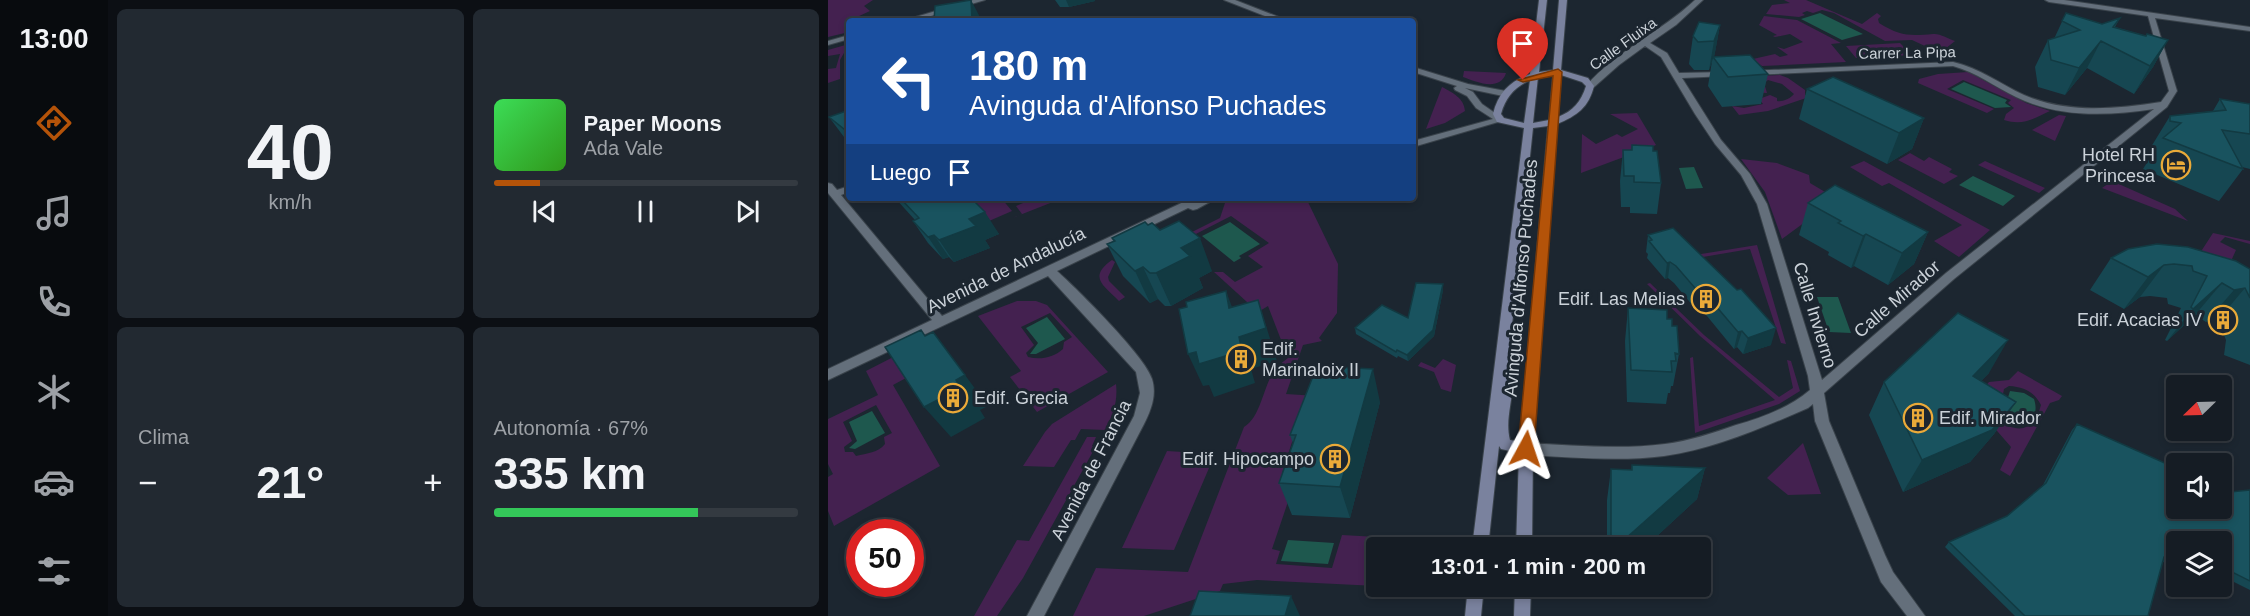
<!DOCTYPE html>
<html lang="es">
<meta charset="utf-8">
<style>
:root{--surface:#151c24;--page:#222931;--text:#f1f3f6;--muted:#9da1a6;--line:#343a41;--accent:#b45309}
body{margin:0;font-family:Helvetica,sans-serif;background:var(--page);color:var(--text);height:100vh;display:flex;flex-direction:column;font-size:22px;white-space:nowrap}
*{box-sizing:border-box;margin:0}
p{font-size:20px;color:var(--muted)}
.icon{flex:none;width:33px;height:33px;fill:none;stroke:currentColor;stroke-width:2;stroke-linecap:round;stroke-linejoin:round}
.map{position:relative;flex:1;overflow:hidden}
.drawer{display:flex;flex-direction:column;gap:9px;padding:9px;background:#0c0f14;width:720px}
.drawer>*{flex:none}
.top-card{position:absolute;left:18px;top:18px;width:570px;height:183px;border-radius:6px;box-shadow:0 3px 9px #0003,0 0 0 2px var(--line);background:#1a4fa0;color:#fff;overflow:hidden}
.needle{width:39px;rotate:247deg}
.controls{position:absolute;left:1338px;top:375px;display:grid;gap:12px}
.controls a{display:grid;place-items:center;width:66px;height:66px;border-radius:6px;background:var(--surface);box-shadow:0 3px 9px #0003,0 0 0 2px var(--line);font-size:30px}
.speed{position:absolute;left:18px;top:519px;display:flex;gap:12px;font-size:30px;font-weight:700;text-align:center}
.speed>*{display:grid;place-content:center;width:78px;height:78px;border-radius:50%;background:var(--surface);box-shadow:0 3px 9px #0003,0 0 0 2px var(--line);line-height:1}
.speed .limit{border:9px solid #d22;background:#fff;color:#111}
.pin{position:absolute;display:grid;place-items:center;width:51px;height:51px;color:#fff;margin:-62px -26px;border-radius:50% 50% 50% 0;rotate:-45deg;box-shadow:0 0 6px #0007}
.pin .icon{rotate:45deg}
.me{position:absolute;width:66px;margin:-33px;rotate:5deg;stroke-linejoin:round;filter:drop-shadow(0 0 4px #0008)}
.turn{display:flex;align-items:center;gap:21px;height:126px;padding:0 24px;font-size:27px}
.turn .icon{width:78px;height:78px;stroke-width:2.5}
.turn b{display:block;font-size:42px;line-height:51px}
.then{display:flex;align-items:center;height:57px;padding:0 24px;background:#0003;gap:12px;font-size:22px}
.big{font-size:45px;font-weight:700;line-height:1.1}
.drawer .card{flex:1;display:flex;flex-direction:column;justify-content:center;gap:9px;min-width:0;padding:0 21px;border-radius:9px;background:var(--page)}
.drawer .dial{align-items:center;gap:0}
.dial b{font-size:78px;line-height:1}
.song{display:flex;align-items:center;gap:18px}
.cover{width:72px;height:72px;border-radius:9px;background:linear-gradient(135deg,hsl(130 70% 55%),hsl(110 70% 35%))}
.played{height:6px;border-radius:3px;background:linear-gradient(90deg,var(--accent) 15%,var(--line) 15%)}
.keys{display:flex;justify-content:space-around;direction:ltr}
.heat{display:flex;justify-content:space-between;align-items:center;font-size:33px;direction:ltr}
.charge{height:9px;border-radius:4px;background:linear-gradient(90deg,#34c759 67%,var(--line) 0)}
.drawer .tiles{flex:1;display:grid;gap:9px;grid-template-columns:repeat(2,1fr)}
.trip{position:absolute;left:538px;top:537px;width:345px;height:60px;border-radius:6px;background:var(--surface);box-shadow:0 3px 9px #0003,0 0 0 2px var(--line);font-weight:700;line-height:60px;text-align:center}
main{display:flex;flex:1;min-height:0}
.menu{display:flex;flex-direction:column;width:108px;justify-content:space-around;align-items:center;background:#080b0e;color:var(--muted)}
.menu .icon{width:42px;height:42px}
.menu .on{color:var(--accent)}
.menu b{font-size:27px;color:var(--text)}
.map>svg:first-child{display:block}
.green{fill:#442150;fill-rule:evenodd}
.water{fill:#1e584e}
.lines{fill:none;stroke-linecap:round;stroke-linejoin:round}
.street-casing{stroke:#39424a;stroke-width:2}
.secondary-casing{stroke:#39424a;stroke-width:2}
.street{fill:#646f7b;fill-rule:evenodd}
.secondary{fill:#7a829e;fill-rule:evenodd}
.wall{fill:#164752}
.shaded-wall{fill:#123a42}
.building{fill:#19535f;stroke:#123a42;stroke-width:1.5}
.route{fill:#b45309;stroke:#753606;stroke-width:1.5}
.labels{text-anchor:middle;stroke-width:6;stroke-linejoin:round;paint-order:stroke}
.far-street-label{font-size:15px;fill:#cbd2d9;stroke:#1c2630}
.poi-label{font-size:18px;fill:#cbd2d9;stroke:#1c2630;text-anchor:end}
.street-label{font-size:18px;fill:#cbd2d9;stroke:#1c2630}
</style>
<main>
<nav class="menu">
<b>13:00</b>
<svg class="icon on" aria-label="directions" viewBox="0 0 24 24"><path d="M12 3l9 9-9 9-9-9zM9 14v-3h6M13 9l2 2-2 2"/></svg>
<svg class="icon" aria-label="music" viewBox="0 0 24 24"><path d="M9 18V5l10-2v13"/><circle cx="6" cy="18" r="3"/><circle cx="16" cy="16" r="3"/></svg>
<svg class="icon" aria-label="phone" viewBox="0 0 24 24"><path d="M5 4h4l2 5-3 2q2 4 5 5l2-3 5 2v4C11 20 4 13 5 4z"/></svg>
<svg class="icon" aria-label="climate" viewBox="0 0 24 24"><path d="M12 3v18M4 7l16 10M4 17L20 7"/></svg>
<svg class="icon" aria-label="car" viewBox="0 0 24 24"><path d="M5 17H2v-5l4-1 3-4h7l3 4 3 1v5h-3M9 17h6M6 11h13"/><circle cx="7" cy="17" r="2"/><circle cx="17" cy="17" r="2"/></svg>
<svg class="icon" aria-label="filters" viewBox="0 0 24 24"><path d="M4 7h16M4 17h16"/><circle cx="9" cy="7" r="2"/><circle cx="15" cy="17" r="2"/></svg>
</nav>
<section class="drawer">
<div class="tiles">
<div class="card dial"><b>40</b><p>km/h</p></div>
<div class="card">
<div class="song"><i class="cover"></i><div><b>Paper Moons</b><p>Ada Vale</p></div></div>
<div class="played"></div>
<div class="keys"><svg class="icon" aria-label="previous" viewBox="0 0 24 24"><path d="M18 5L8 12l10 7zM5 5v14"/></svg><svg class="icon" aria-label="pause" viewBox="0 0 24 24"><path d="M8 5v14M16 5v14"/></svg><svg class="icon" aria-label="next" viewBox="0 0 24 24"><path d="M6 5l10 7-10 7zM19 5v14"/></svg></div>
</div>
<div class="card"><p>Clima</p>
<div class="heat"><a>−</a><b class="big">21°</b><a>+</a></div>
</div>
<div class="card"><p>Autonomía · 67%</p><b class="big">335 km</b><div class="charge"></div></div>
</div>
</section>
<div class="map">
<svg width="1422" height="616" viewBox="0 0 1422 616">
<rect width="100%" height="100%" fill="#1c2630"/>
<path class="green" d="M0,0H45L36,6L42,11L29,17L43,21H21V32L0,37Z
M956,0H978L1034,24L1049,13L1053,16L1050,19L1051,23C1072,36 1081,36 1105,34C1111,33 1121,39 1127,41L1112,53L1084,40L1057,41L1006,13L994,10L985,13L979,11L974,13L977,15L971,17L938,14L944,5L962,3Z
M936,16L969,20L1013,43L1003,44L1018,62L934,66L925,59L947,54L952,57L960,55L949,47L956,49L975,42L962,34L947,37L945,36L949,35L931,25Z
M1072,43L1084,55L1028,58L1018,46Z
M21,44L12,60V79L0,83V69L8,68L12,54L0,56V50Z
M636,71L678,73C672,92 648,82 635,77Z
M1140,72L1198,103L1222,111C1205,119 1195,126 1176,120L1178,114L1186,108L1180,103L1183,100L1135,80L1119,89L1166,109L1159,113L1090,83L1091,79L1110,74Z
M952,75L960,78L977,90V95L981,97L940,111L911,115L904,106L916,108L935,104L931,99L942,95L949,98V101C954,102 962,99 966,94L954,84L940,80L936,83L939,93L924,92L913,77Z
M614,87C625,93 636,98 637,111L617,123L598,129Z
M809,113L828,145L753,173L754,134L768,144L789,134L794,137L810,129L782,114Z
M1231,115L1238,116L1227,141L1204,130Z
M1082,153L1096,161L1101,157L1124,169L1121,172L1130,176L1116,184L1070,160Z
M913,159L949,163L981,175L982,183L1099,253L1007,200L954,239L937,192Z
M1036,161L1162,230L1131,257L1106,241L1134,225L1061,183L1054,186L1022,167Z
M1157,161L1217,188L1211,193L1150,165Z
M1284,181L1347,209L1360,221L1274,188Z
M139,198H173L184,211L161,221Z
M207,198H235L184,218L194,214L188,206Z
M414,198H478L510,264L509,313L491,338L494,341L475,345L458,394L489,396L465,439L454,473L469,475L444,549L452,551L448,564L504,568L514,535L567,538L565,547L549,548V586L429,580L395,584L392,591L316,616H245L268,568L360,572L416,427C433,417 435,387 446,371C449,366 455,362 460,358L440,306L430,312L386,272H395L407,282L435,267L420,256L441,243L403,216L360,238L346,241L392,218L397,203Z
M1385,233L1422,241V244L1397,237L1392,242L1408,250L1395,279L1359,273Z
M929,245L958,344L953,343L922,249L869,258L867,255Z
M284,260L287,262L280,277L281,281L297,297L291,301C275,285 260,277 284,260Z
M822,283L876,335L951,397L965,388L959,360L963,361L972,391L951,404L867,433L862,358L865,357L871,426L947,400L872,336L819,284Z
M189,301H208L219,305L280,372L209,412L182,377L193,371L150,316ZM222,313L244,337L236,342L235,349C225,358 212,360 200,357L198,353L206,345L193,327Z
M77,351L71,367L78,378L65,385L112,466L6,526L0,511V477L5,474L0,464V419L50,395L38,371ZM48,405L64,433L56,437L57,444C50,453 39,453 28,456L25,452H17L16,447L24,441L15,422Z
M615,359L628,365L623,392L613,389L606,372L590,366L593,362L607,368Z
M1190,371L1234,396L1231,400L1222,403L1182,476L1172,470L1183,447L1144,402L1161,382L1181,380ZM1181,386C1197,387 1206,392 1213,405C1206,431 1190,435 1169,419L1167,391L1175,394L1176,389Z
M288,384C290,402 285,414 277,430L253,429L247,440H243L226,467L195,466L217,432L224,424Z
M259,437H268L264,446H268L195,578L169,616H146L189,540L201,541Z
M975,443L993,494L960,495L939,478Z
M339,451L387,454L346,550L294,548Z"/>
<path class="water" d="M992,13L1035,34L1014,40L973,19Z
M1136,82L1179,100L1177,103L1183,107L1167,108L1123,89Z
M866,167L875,188L858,189L851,168Z
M1145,176L1187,196L1175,206L1131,185Z
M402,222L432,244L411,256L413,258L406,262L374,236Z
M989,297H1010L1023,333L1001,332Z
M219,317L237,339L208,354H202L210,343L198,328Z
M1182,391L1196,393L1206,399C1214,423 1190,431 1173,420Z
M44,411L57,433L27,449L21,448L29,441L21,422Z
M460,540L506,543L500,564L453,561Z"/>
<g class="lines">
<g class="street-casing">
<path id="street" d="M145,0H157L86,21H74Z
M396,0H407L461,21H450Z
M867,0H875L848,25L822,43L839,53L851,73L898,72L902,74L898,76L854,78L893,140L922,174L939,204L994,380L1118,273L1326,109C1279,116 1231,118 1188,97C1167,87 1148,72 1125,66L922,75L918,73L919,71L1125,62C1152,68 1172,84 1196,95C1240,114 1287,109 1333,102L1341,91L1320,16L1221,2L1217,0H1236L1422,27V31L1327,18L1349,91L1339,107L1126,279L996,393L1001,421L1057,555L1065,572L1097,616H1079L1053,582L987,421L985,404L980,408C934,428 886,449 836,456C790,462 744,457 698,455L693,453L691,449L693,445L698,443C744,445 791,450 837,444C861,441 885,433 908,425C934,418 962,407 982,390L980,376L929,204L913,175L887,144L867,114L833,57L817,46L791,65L765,88L758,86C788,51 833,32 867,0Z
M21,35V39L0,45V41Z
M585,67L640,84L678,91V95L675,96L637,88L645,92L654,104L677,120L585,147V141L665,119L648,108L639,96L627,90L626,88L629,86L585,72Z
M0,183L4,184L9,190L21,186V192L13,195L114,316L364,198H389L369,209L365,210L360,208L229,271C249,289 317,356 324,379C329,395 323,410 316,424L216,616H199L306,416L312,393L308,372L220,276L0,380V369L104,320L0,193Z"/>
</g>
<g class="secondary-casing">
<path id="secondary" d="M711,0H719L711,72L725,70L731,0H739L733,70L760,78L766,86C761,107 749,116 729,124L705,449L704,548H688L691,453L673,449L671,446L660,548H644L696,128L669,122L665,114C670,93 682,81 702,74ZM725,75L721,120L705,123L710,77ZM733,75L754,82L758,86C753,102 745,111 730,117ZM702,80L696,123L676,118L673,114C678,97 686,88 702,80ZM720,126L692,442L682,440C675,414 692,388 680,363L705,128Z
M640,586H656L653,616H637Z
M687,586H703L702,616H686Z"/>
</g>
<use href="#street" class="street"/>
<use href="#secondary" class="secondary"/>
</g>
<path class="wall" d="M227,0H267V1L241,7H232Z
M1238,13L1274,24L1292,18L1287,27L1318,36L1340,40L1325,67L1306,94L1259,68L1237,95L1210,87L1207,67L1220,40L1226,39Z
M892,25L886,57L940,74L933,104L894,107L880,86L884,61L881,70H866L861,64L865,36Z
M979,89L1096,118L1084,149L1059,164L971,119Z
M1392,99L1422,104V169L1414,167L1415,169L1391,201L1315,169L1325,153L1322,152L1323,147L1342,116L1385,111Z
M21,110V142L16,137L1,117Z
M804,145L825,151L833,183L829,214L802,213V207H793L792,181L795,150H803Z
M67,198H143L171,234L157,240L162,248L126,262L121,257L115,259L100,243L85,221L87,220Z
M980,203L1100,232L1086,264L1060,285L1026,266L1023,268L1000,255L1001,252L971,235Z
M320,225L332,230L384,271L371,278L375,288L343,306H337L330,299L322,303L295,276L279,244L285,241L284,238Z
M820,235L943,345L915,354L909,347L906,349L879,316L873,310L870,312L846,283L840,278L837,279L819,258L820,254L818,252Z
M1283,258L1422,269V365L1396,355L1398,340L1390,320L1378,322L1367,315L1339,341L1337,340L1353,308L1340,304L1339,298L1322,296L1312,297L1296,309L1262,290Z
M615,284V290L606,336L580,361L570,356L569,358L528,334L527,328L580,318Z
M800,308L844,326L851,354L845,386H843L842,393H840L838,404L799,402L797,341Z
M1161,373L1153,381L1188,402L1166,434L1142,462L1075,492L1041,415L1056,382Z
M552,402L522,518L464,515L451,483L465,443L462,435Z
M1249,424L1402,492L1422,490V590L1394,576V542H1348V561L1335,562L1320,616H1187L1117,547L1121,542L1179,516L1215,485L1244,430Z
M804,465L877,468L869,499L816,548H779V500L783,469L803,470Z"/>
<path class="shaded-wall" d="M143,0L154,21H144Z
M238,0H267V1L241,7Z
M892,25L887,53L881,70L886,41Z
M1340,40L1325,67L1306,94L1322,66Z
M1273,41L1259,68L1237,95L1251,68Z
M1096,118L1084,149L1059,164L1071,133Z
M157,212L171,234L157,240L162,248L126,262L111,240L141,219Z
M1100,232L1086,264L1060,285L1074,253Z
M1038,234L1026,266L1023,268L1035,236Z
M106,235L121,257L115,259L100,237Z
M372,238L384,271L371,278L375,288L343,306L328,273L353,248Z
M842,262L840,278L837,279L839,263Z
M1336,265L1312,297L1296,309L1320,277Z
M315,267L330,299L322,303L307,271Z
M1394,283L1367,315L1339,341L1365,309Z
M615,284V290L606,336L580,361L579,355Z
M1417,288L1390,320L1378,322L1406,290Z
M398,291L410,323L430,300L449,361L423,369L427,383L386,397L381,385L375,386L360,354L401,308Z
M876,294L873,310L870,312L873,295Z
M948,328L943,345L915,354L920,338Z
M914,331L909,347L906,349L910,332Z
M105,332L160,406L152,410L157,418L123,437L96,407Z
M1180,340L1161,373L1126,409L1145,376Z
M545,369L552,402L522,518L512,487Z
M1188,402L1166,434L1142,462L1075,492L1094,460Z
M877,468L869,499L816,548H796L797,539Z
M463,596L472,616H457Z"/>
<path class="building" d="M143,0L144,21H106L107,6Z
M1238,13L1274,24L1292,18L1285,27L1318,36L1319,34L1340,40L1322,66L1273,41L1251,68L1223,60L1220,40L1252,30L1234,21Z
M871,22L892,25L886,41L870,42L865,36Z
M922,55L940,74L900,77L885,57Z
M1005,77L1096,118L1071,133L979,89Z
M1392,99L1422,104V134L1394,130L1415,169L1335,138L1353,123L1342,121V116L1398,110Z
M21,110V133L1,117Z
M804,145L825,146V151H829L833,183L806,182V176H796L795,150H804Z
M1007,185L1100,232L1074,253L1038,234L1035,236L1010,223L1013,221L980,203Z
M72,198H143L157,212L141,219L148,226L111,240L106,235L100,237L85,221L91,218Z
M351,221L372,238L353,248L362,256L328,273H322L315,267L307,271L279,244L287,241L284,238L317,222L320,225L324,223L332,230Z
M845,228L909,290L913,289L948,328L920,338L914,331L910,332L882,299L876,294L873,295L848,266L842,262L839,263L821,241L824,240L820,235Z
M1329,244L1360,247L1408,261L1422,269V298L1417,288L1406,290L1394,283L1365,309L1363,307L1379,276L1365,271L1364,266L1346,264L1336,265L1320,277L1283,258L1300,249Z
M588,283L615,284L605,330L579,355L569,350L568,352L527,328L554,305L580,318Z
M398,291L401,308L430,300L438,328L411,337L414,351L371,364L368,352L360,354L351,309L359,307L358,302Z
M800,308L839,310V319H844V326H849L851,354L847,353L848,361H843L844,372L803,370Z
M1130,313L1180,340L1145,376L1188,402L1164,430L1094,460L1056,382Z
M93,330L97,336L105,332L137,375L128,380L133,388L96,407L57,347Z
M489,366L545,369L512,487L451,483L468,435H462Z
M1249,424L1348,468V508H1394V488L1402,492L1422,490V581L1394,567V542H1348V556L1336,557L1320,616H1197L1121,542L1179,516L1218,483Z
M804,465L877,468L797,539L783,538V469L804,470Z
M371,591L463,596L457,616H362Z"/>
<path class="route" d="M730,69L734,72L706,449L704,454L698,456L692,454L690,449L725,76L695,82L690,80Z"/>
<defs>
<g id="hotel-ring" transform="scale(1.5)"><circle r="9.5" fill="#1c2630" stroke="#eaaa39" stroke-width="1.5"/><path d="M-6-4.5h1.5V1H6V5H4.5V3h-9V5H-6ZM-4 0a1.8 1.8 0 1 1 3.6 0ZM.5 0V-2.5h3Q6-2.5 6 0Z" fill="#eaaa39"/></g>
<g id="building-ring" transform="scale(1.5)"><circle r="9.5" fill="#1c2630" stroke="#eaaa39" stroke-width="1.5"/><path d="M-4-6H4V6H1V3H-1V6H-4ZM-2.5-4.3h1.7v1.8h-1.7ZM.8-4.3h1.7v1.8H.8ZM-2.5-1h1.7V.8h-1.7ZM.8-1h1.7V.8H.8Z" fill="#eaaa39"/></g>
</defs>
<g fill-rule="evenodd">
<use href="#hotel-ring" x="1348" y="165"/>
<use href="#building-ring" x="878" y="299"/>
<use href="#building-ring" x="1395" y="320"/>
<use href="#building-ring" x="413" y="359"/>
<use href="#building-ring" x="125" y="398"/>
<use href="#building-ring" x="1090" y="418"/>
<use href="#building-ring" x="507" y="459"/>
</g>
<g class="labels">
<g class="far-street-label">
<text transform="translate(795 44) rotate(-36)" y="5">Calle Fluixa</text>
<text transform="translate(1079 53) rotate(-1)" y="5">Carrer La Pipa</text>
</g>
<g class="poi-label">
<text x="1327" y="161">Hotel RH<tspan x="1327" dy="21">Princesa</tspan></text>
<text x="857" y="305">Edif. Las Melias</text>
<text x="1374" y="326">Edif. Acacias IV</text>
<text x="434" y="355" text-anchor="start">Edif.<tspan x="434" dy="21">Marinaloix II</tspan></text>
<text x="146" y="404" text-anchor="start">Edif. Grecia</text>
<text x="1111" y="424" text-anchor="start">Edif. Mirador</text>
<text x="486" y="465">Edif. Hipocampo</text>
</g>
<g class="street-label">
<text transform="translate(178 270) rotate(-26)" y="6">Avenida de Andalucía</text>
<text transform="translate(693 278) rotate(-85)" y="6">Avinguda d'Alfonso Puchades</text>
<text transform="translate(1069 299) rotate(-41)" y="6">Calle Mirador</text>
<text transform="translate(987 315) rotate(73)" y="6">Calle Invierno</text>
<text transform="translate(263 470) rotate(-63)" y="6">Avenida de Francia</text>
</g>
</g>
</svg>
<div class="controls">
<a><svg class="needle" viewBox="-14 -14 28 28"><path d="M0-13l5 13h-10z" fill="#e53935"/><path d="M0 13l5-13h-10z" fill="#9da1a6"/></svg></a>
<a><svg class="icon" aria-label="sound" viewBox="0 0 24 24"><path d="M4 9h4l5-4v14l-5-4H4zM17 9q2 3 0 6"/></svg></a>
<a><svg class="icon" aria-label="layers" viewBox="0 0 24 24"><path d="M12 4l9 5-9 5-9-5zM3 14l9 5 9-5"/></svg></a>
</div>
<div class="speed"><div class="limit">50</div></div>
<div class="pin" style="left:695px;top:80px;background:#d93025"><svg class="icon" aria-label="arrive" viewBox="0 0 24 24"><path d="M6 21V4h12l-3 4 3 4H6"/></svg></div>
<svg class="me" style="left:698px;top:449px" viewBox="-20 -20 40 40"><path d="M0-17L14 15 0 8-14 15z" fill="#b45309" stroke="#fff" stroke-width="4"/></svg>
<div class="trip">13:01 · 1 min · 200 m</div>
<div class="top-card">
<div class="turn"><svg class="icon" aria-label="left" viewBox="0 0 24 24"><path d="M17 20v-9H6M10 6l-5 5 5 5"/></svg><div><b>180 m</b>Avinguda d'Alfonso Puchades</div></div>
<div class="then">Luego<svg class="icon" aria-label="arrive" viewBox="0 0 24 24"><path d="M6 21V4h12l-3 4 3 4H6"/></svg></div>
</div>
</div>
</main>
